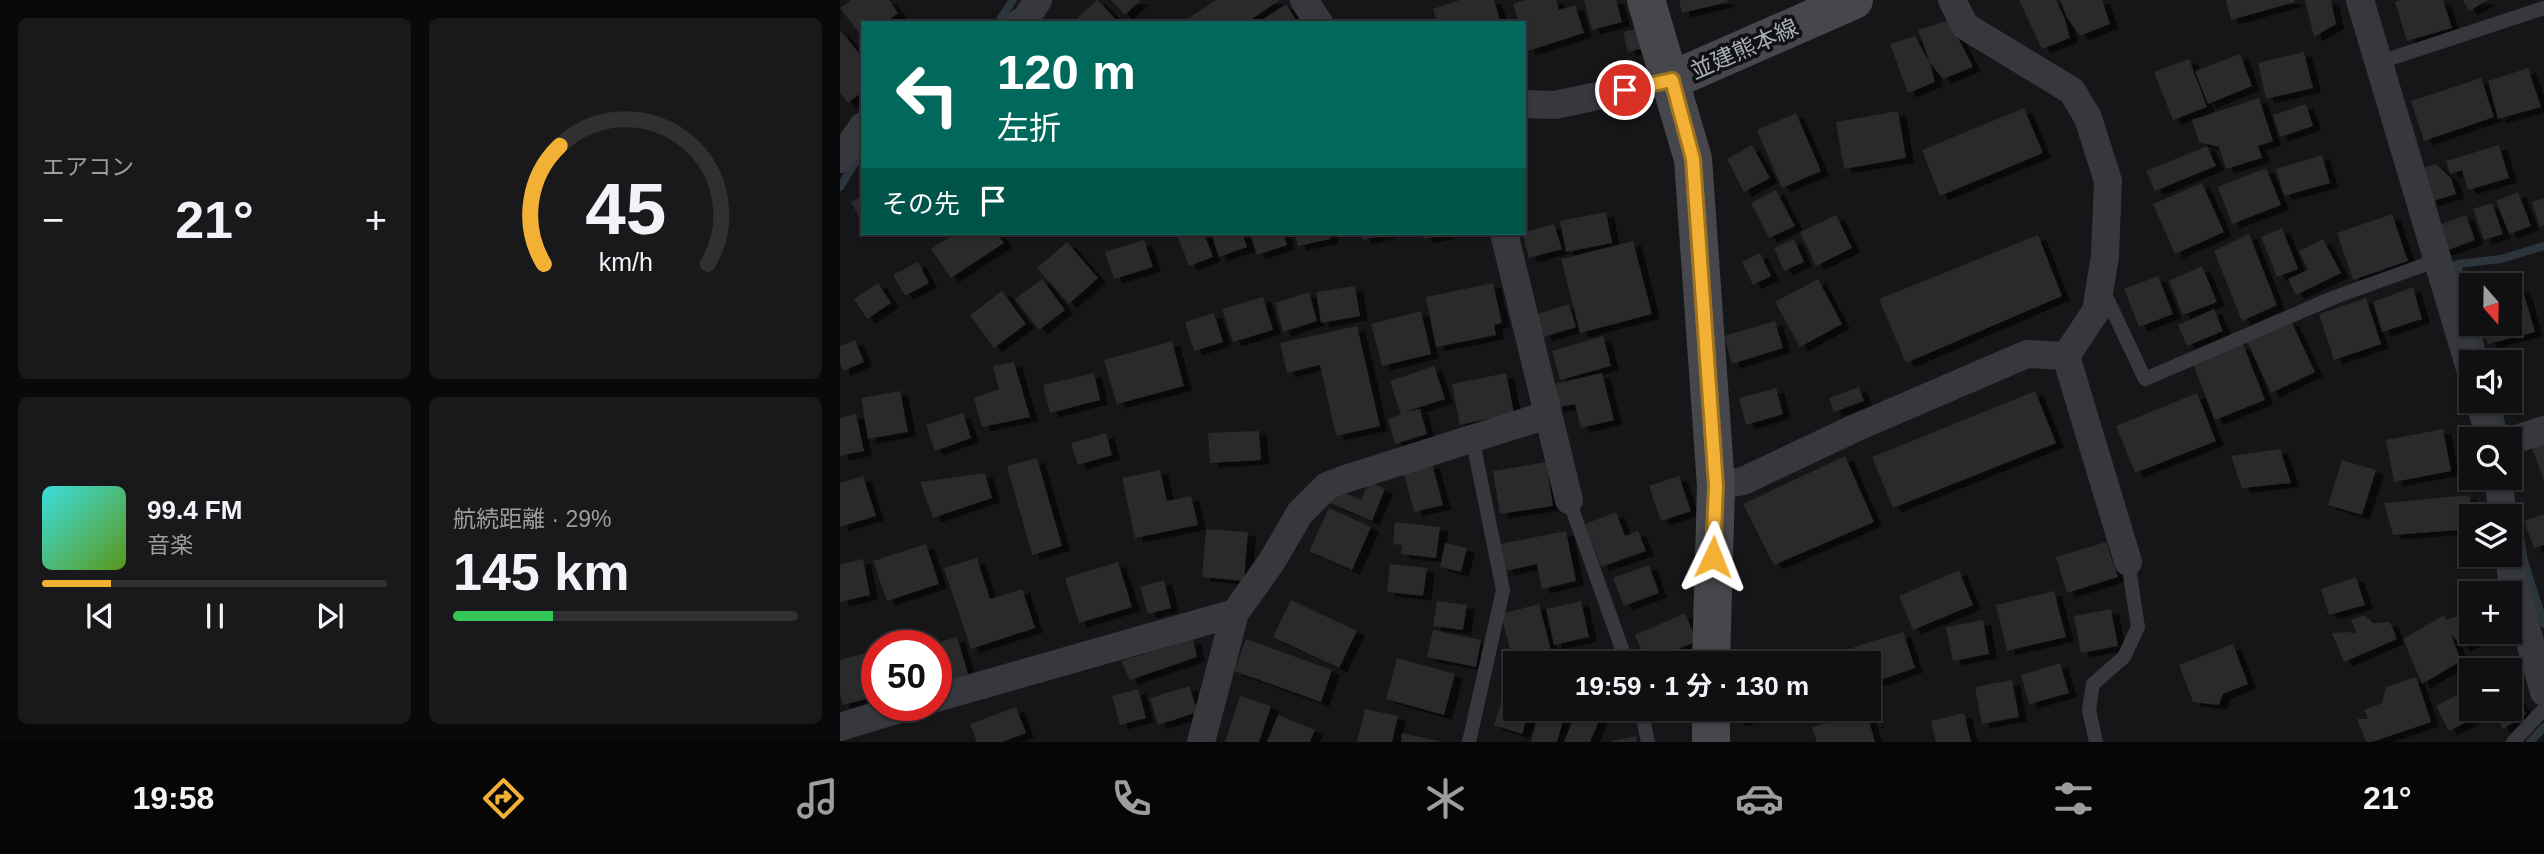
<!DOCTYPE html>
<html lang="ja">
<meta charset="utf-8">
<style>
:root{--surface:#101012;--page:#19191b;--text:#f1f3f6;--muted:#9c9d9f;--line:#303032;--accent:#f2b134}
body{margin:0;font-family:Arial,"Noto Sans JP",sans-serif;background:var(--page);color:var(--text);height:100vh;display:flex;flex-direction:column;font-size:26px;white-space:nowrap}
*{box-sizing:border-box;margin:0}
p{font-size:23px;color:var(--muted)}
.icon{flex:none;width:38px;height:38px;fill:none;stroke:currentColor;stroke-width:2;stroke-linecap:round;stroke-linejoin:round}
.map{position:relative;flex:1;overflow:hidden}
.side{display:flex;flex-direction:column;gap:18px;padding:18px;background:#09090a;width:840px}
.side>*{flex:none}
.banner{position:absolute;left:21px;top:21px;width:665px;height:214px;border-radius:0px;box-shadow:0 2px 5px #0004,0 0 0 2px var(--line);background:#00695c;color:#fff;overflow:hidden}
.needle{width:46px;rotate:160deg}
.fabs{position:absolute;left:1619px;top:273px;display:grid;gap:14px}
.fabs a{display:grid;place-items:center;width:63px;height:63px;border-radius:0px;background:var(--surface);box-shadow:0 2px 5px #0004,0 0 0 2px var(--line);font-size:35px}
.speed{position:absolute;left:21px;top:630px;display:flex;gap:14px;font-size:35px;font-weight:700;text-align:center}
.speed>*{display:grid;place-content:center;width:91px;height:91px;border-radius:50%;background:var(--surface);box-shadow:0 2px 5px #0004,0 0 0 2px var(--line);line-height:1}
.speed .limit{border:10px solid #d22;background:#fff;color:#111}
.pin{position:absolute;display:grid;place-items:center;width:60px;height:60px;color:#fff;margin:-30px;border:4px solid #fff;border-radius:50%;box-shadow:0 2px 7px #0007}
.me{position:absolute;width:77px;margin:-38px;rotate:2deg;stroke-linejoin:round;filter:drop-shadow(0 0 5px #0008)}
.turn{display:flex;align-items:center;gap:24px;height:147px;padding:0 21px;font-size:32px}
.turn .icon{width:91px;height:91px;stroke-width:2.5}
.turn b{display:block;font-size:49px;line-height:60px}
.then{display:flex;align-items:center;height:66px;padding:0 21px;background:#0003;gap:14px;font-size:26px}
.big{font-size:52px;font-weight:700;line-height:1.1}
.side .card{flex:1;display:flex;flex-direction:column;justify-content:center;gap:10px;min-width:0;padding:0 24px;border-radius:10px;background:var(--page)}
.side .dial{align-items:center;gap:0}
.dial svg{height:182px;overflow:visible;fill:none;stroke:var(--line);stroke-width:7;stroke-linecap:round;text-anchor:middle}
.dial text{fill:var(--text);stroke:none}
.song{display:flex;align-items:center;gap:21px}
.cover{width:84px;height:84px;border-radius:10px;background:linear-gradient(135deg,hsl(180 70% 55%),hsl(90 70% 35%))}
.played{height:7px;border-radius:4px;background:linear-gradient(90deg,var(--accent) 20%,var(--line) 20%)}
.keys{display:flex;justify-content:space-around;direction:ltr}
.heat{display:flex;justify-content:space-between;align-items:center;font-size:38px;direction:ltr}
.charge{height:10px;border-radius:5px;background:linear-gradient(90deg,#34c759 29%,var(--line) 0)}
.side .tiles{flex:1;display:grid;gap:18px;grid-template-columns:repeat(2,1fr)}
.trip{position:absolute;left:663px;top:651px;width:378px;height:70px;border-radius:0px;background:var(--surface);box-shadow:0 2px 5px #0004,0 0 0 2px var(--line);font-weight:700;line-height:70px;text-align:center}
.menu{display:flex;height:112px;justify-content:space-around;align-items:center;background:#060607;color:var(--muted)}
.menu .icon{width:49px;height:49px}
.menu .active{color:var(--accent)}
.menu b{font-size:32px;color:var(--text)}
main{display:flex;flex:1;min-height:0}
.map>svg:first-child{display:block}
.lines{fill:none;stroke-linecap:round;stroke-linejoin:round}
.stream{stroke:#2c353c;stroke-width:8}
.building{fill:#29292c;filter:url(#shadow)}
.lane{stroke:#37383d;stroke-width:14}
.street{stroke:#37383d;stroke-width:28}
.secondary{stroke:#45474d;stroke-width:38}
.route-casing{stroke:#9d7322;stroke-width:18}
.route{stroke:#f2b134;stroke-width:12}
.labels{text-anchor:middle;stroke-width:7;stroke-linejoin:round;paint-order:stroke}
.street-label{font-size:23px;fill:#a8adb8;stroke:#111113}
</style>
<main>
<section class="side">
<div class="tiles">
<div class="card"><p>エアコン</p>
<div class="heat"><a>−</a><b class="big">21°</b><a>+</a></div>
</div>
<div class="card dial"><svg viewBox="0 0 100 80">
<path d="M14 69A42 42 0 1 1 86 69"/>
<path d="M14 69A42 42 0 0 1 21 17" stroke="#f2b134"/>
<text x="50" y="56" font-size="32" font-weight="700">45</text>
<text x="50" y="72" font-size="11">km/h</text>
</svg></div>
<div class="card">
<div class="song"><i class="cover"></i><div><b>99.4 FM</b><p>音楽</p></div></div>
<div class="played"></div>
<div class="keys"><svg class="icon" aria-label="previous" viewBox="0 0 24 24"><path d="M18 5L8 12l10 7zM5 5v14"/></svg><svg class="icon" aria-label="pause" viewBox="0 0 24 24"><path d="M8 5v14M16 5v14"/></svg><svg class="icon" aria-label="next" viewBox="0 0 24 24"><path d="M6 5l10 7-10 7zM19 5v14"/></svg></div>
</div>
<div class="card"><p>航続距離 · 29%</p><b class="big">145 km</b><div class="charge"></div></div>
</div>
</section>
<div class="map">
<svg width="1704" height="742" viewBox="0 0 1704 742">
<defs>
<filter id="shadow"><feDropShadow dx="8" dy="4.5" stdDeviation="0" flood-color="#0009"/></filter>
</defs>
<rect width="100%" height="100%" fill="#161618"/>
<g class="lines">
<path class="stream" d="M161,18L173,0
M0,187L23,150
M1631,313L1617,264L1661,259L1704,246
M1634,324L1645,362
M1656,401L1664,436
M1675,508L1684,561L1704,624
M1690,742L1704,727"/>
</g>
<path class="building" d="M11,0H49L58,13L45,23H23V38L0,8Z
M258,0L279,23H232L257,0Z
M271,0H301L285,15Z
M376,0H440L406,23H341Z
M620,0H654L661,23H597L593,9Z
M685,0H716L719,10L735,5L744,33L688,51L684,39V23H679L673,4Z
M744,0H776L782,22L752,30Z
M839,0H887L888,2L842,13Z
M1179,0H1216L1225,19L1230,38L1202,49Z
M1220,0H1262L1270,24L1240,36L1227,18Z
M1386,0H1454L1455,2L1391,20Z
M1465,0H1491L1496,24L1474,37Z
M1561,0H1603L1612,28L1567,41L1555,2Z
M1623,0H1648L1629,11Z
M446,4L458,23H417Z
M1109,20L1133,67L1103,79L1090,63L1095,82L1068,93L1050,44L1075,36L1090,63L1078,30Z
M808,26L812,46L788,52L783,32Z
M0,30L23,58V91L8,103L0,93Z
M1464,52L1473,88L1426,99L1418,63Z
M1400,54L1412,86L1368,104L1355,71Z
M1349,59L1367,107L1333,120L1314,72Z
M1688,68L1701,107L1658,119L1648,81Z
M1641,78L1654,117L1584,141L1571,101Z
M1419,98L1433,141L1418,146L1422,158L1386,169L1379,147L1359,142L1352,120Z
M1466,104L1473,126L1440,137L1433,115Z
M1184,108L1203,153L1100,196L1082,150Z
M1058,111L1066,158L1004,169L996,122Z
M956,113L981,171L942,188L917,130Z
M912,145L930,178L904,192L887,159Z
M1659,145L1669,178L1628,190L1622,170L1610,174L1606,161Z
M1367,146L1376,166L1315,191L1306,171Z
M1482,155L1490,183L1444,196L1436,169Z
M1596,164L1611,178L1616,194L1590,202L1580,169Z
M1426,168L1441,205L1392,224L1378,187Z
M1362,183L1384,232L1335,254L1313,204Z
M936,190L955,226L929,238L911,203Z
M1678,192L1691,226L1669,234L1656,201Z
M23,196V224L11,202Z
M1704,198V225L1700,227L1692,202Z
M1652,203L1663,234L1644,240L1633,209Z
M766,212L772,243L726,252L720,221Z
M1552,214L1568,261L1513,280L1497,233Z
M996,215L1012,248L976,266L960,232Z
M1626,215L1635,240L1603,252L1594,227Z
M714,224L722,249L689,258L682,233Z
M1442,228L1458,269L1437,277L1421,237Z
M116,233H157L164,243L111,278L91,249Z
M342,233H364L373,257L349,266L337,235Z
M371,233H402L407,247L379,257Z
M410,233H443L447,245L417,255Z
M455,233H490V239L458,246Z
M521,233H547V234L523,240Z
M582,233H607V234L584,239Z
M1409,234L1437,305L1402,321L1374,251Z
M1198,235L1222,296L1066,363L1039,299Z
M954,239L964,262L944,271L934,248Z
M1483,239L1501,273L1456,295L1448,279L1468,270L1459,251Z
M304,240L313,267L274,279L265,252Z
M793,241L812,314L740,333L721,259Z
M227,242L258,278L229,304L197,268Z
M920,253L931,276L913,285L902,262Z
M78,262L89,283L65,296L53,275Z
M1362,266L1377,302L1343,315L1329,281Z
M1318,276L1333,314L1299,327L1284,289Z
M202,279L225,310L199,330L175,299Z
M978,279L1002,324L960,347L935,302Z
M38,283L51,303L27,319L14,299Z
M653,283L662,323L654,325L656,335L596,347L586,297Z
M515,286L520,316L481,323L476,292Z
M1573,287L1582,319L1542,332L1533,302Z
M1682,287L1695,332L1648,344L1642,324H1670V292Z
M162,291L186,324L154,348L130,315Z
M469,292L477,321L443,332L435,303Z
M423,297L433,330L393,342L382,309Z
M1526,298L1541,344L1494,360L1479,314Z
M729,304L736,327L704,337L697,314Z
M1374,309L1383,331L1347,346L1338,325Z
M581,311L591,354L542,366L531,324Z
M374,313L383,342L354,351L345,322Z
M935,321L943,348L892,364L884,336Z
M1451,321L1475,372L1431,393L1407,342Z
M517,326L540,426L496,436L480,365L447,373L440,343Z
M763,336L771,366L720,380L712,351Z
M15,340L24,362L3,371L0,363V346Z
M332,341L344,386L277,404L264,360Z
M1403,344L1425,400L1375,420L1353,364Z
M174,362L190,417L142,427L134,398L159,389L153,366Z
M594,366L605,399L565,412L580,409L587,434L555,444L548,419L561,414L550,381Z
M254,373L260,400L210,413L203,385Z
M666,373L674,413L620,425L612,384Z
M762,373L774,420L741,428L735,404L716,408L710,385Z
M1019,387L1024,401L994,412L989,398Z
M936,388L943,414L906,425L899,398Z
M60,391L68,432L28,439L21,398Z
M1195,391L1216,443L1053,508L1032,457Z
M1357,393L1376,441L1295,473L1276,426Z
M123,413L131,438L95,451L86,425Z
M16,414L24,451L0,456V418Z
M1603,429L1611,471L1554,482L1546,440Z
M419,431L421,460L370,463L368,433Z
M266,433L272,455L238,465L231,443Z
M1704,440V481L1691,445Z
M1440,449L1451,483L1402,488L1391,456Z
M1005,456L1034,522L934,565L903,504Z
M197,458L222,546L192,555L167,466Z
M1502,460L1536,470L1522,515L1488,505Z
M706,462L713,506L660,514L653,471Z
M592,463L603,505L574,512L563,470Z
M320,470L327,501L351,496L358,525L295,538L282,478Z
M145,473L152,498L93,518L80,482Z
M23,476L36,516L0,527V483Z
M839,476L851,511L821,521L809,486Z
M529,482L545,489L532,521L490,503L496,489L521,500Z
M1629,495L1633,516H1631V529L1553,535L1544,503Z
M489,508L531,527L512,570L469,551Z
M776,512L785,536L798,531L806,551L761,567L745,524Z
M1704,514V545L1694,548L1684,521Z
M555,522L600,527L596,558L561,554L562,545L553,544Z
M366,529L408,532L404,581L362,577Z
M726,531L736,581L702,589L697,564L665,571L660,544Z
M1266,542L1278,577L1227,593L1216,557Z
M605,543L627,548L621,572L600,567Z
M86,544L99,584L47,601L33,561Z
M137,558L150,599L182,589L195,628L131,649L104,568Z
M23,559L30,595L0,602V564Z
M278,562L292,607L239,623L225,578Z
M550,564L587,568L583,596L547,592Z
M809,565L819,593L784,606L773,578Z
M1119,570L1133,605L1073,630L1059,596Z
M1516,577L1525,605L1489,615L1481,589Z
M324,580L331,608L308,614L300,587Z
M1214,591L1226,637L1167,651L1156,605Z
M451,600L517,631L499,668L433,637Z
M597,601L627,605L623,630L593,626Z
M741,601L749,637L714,645L706,609Z
M699,604L712,654L674,664L661,614Z
M1271,609L1278,646L1241,653L1234,616Z
M1631,611V632L1663,633L1641,638L1622,647L1611,634L1621,661L1582,684L1563,639L1604,615L1606,620Z
M845,613L857,641L807,663L795,635Z
M1524,615L1534,623L1550,622L1557,639L1504,662L1492,633L1509,632L1517,634L1511,620Z
M1143,620L1149,654L1113,661L1106,627Z
M593,630L641,640L636,667L587,657Z
M1063,632L1075,668L1029,684V663H1019L1014,647Z
M117,637L128,674L96,684V646L91,645Z
M353,639L357,657L290,680L281,661Z
M406,639L492,670L481,702L394,671Z
M1393,644L1408,684L1383,694L1379,705L1353,702L1339,665Z
M37,650V696L3,705L0,694V660Z
M1002,650L1007,663H966Z
M557,658L615,674L604,715L546,699Z
M1220,663L1229,693L1189,704L1181,675Z
M671,671L676,672V709H690L682,734L654,725Z
M1576,677L1591,722L1532,742H1526L1517,719H1528L1524,710L1542,703L1546,687Z
M1172,680L1179,717L1142,724L1135,687Z
M349,686L358,712L318,725L310,698Z
M1670,686L1686,714L1663,729L1650,709H1670Z
M1631,688V709H1642L1644,713L1609,731L1596,706Z
M298,689L306,718L280,725L272,696Z
M400,696L431,706L419,742H385Z
M176,707L186,733L162,742H137L130,724Z
M525,709L558,716L552,742H517Z
M700,709L725,714L717,742H691Z
M737,709H764L750,742H724Z
M894,709H943V710L897,722Z
M1027,713L1035,742H977L972,727Z
M1124,713L1131,742H1096L1091,721Z
M438,715L475,730L470,742H427Z
M562,733L599,741V742H561Z
M796,736L797,742H772V741Z"/>
<g class="lines">
<path class="lane" d="M1540,62L1704,8
M1263,290L1305,379L1495,297L1598,260
M729,500L787,663
M801,709L808,742
M629,742L663,590L632,437
M1256,742L1249,710L1253,684L1284,657L1298,627L1288,562
M1673,742L1704,709"/>
<path class="street" d="M464,0L479,23
M1520,0L1631,372
M179,23L185,20L198,0
M684,104L715,105L832,80
M0,159L23,126
M664,233L729,500
M1226,356L1288,562
M1639,401L1651,439
M1670,441L1704,430
M1658,478L1663,516
M876,486L903,481L1013,429L1187,354L1226,356L1256,311L1265,256L1268,181L1248,118L1232,91L1125,26L1112,0
M1669,555L1672,577L1704,692
M96,698L395,613
M0,727L72,705
M361,742L395,613L432,561L460,513L487,486L505,479L707,415"/>
<path class="secondary" d="M806,0L853,159L876,486L871,663
M832,80L1014,0
M871,709V742"/>
</g>
<g class="lines">
<g class="route-casing">
<path id="route" d="M785,90L832,80L853,159L876,486L873,557"/>
</g>
<use href="#route" class="route"/>
</g>
<g class="labels">
<g class="street-label">
<text transform="translate(904 49) rotate(-24)" y="8">並建熊本線</text>
</g>
</g>
</svg>
<div class="fabs">
<a><svg class="needle" viewBox="-14 -14 28 28"><path d="M0-13l5 13h-10z" fill="#e53935"/><path d="M0 13l5-13h-10z" fill="#9c9d9f"/></svg></a>
<a><svg class="icon" aria-label="sound" viewBox="0 0 24 24"><path d="M4 9h4l5-4v14l-5-4H4zM17 9q2 3 0 6"/></svg></a>
<a><svg class="icon" aria-label="search" viewBox="0 0 24 24"><circle cx="10" cy="10" r="6"/><path d="M15 15l6 6"/></svg></a>
<a><svg class="icon" aria-label="layers" viewBox="0 0 24 24"><path d="M12 4l9 5-9 5-9-5zM3 14l9 5 9-5"/></svg></a>
<a>+</a>
<a>−</a>
</div>
<div class="speed"><div class="limit">50</div></div>
<div class="pin" style="left:785px;top:90px;background:#d93025"><svg class="icon" aria-label="arrive" viewBox="0 0 24 24"><path d="M6 21V4h12l-3 4 3 4H6"/></svg></div>
<svg class="me" style="left:873px;top:557px" viewBox="-20 -20 40 40"><path d="M0-17L14 15 0 8-14 15z" fill="#f2b134" stroke="#fff" stroke-width="4"/></svg>
<div class="trip">19:59 · 1 分 · 130 m</div>
<div class="banner">
<div class="turn"><svg class="icon" aria-label="left" viewBox="0 0 24 24"><path d="M17 20v-9H6M10 6l-5 5 5 5"/></svg><div><b>120 m</b>左折</div></div>
<div class="then">その先<svg class="icon" aria-label="arrive" viewBox="0 0 24 24"><path d="M6 21V4h12l-3 4 3 4H6"/></svg></div>
</div>
</div>
</main>
<nav class="menu">
<b>19:58</b>
<svg class="icon active" aria-label="directions" viewBox="0 0 24 24"><path d="M12 3l9 9-9 9-9-9zM9 14v-3h6M13 9l2 2-2 2"/></svg>
<svg class="icon" aria-label="music" viewBox="0 0 24 24"><path d="M9 18V5l10-2v13"/><circle cx="6" cy="18" r="3"/><circle cx="16" cy="16" r="3"/></svg>
<svg class="icon" aria-label="phone" viewBox="0 0 24 24"><path d="M5 4h4l2 5-3 2q2 4 5 5l2-3 5 2v4C11 20 4 13 5 4z"/></svg>
<svg class="icon" aria-label="climate" viewBox="0 0 24 24"><path d="M12 3v18M4 7l16 10M4 17L20 7"/></svg>
<svg class="icon" aria-label="car" viewBox="0 0 24 24"><path d="M5 17H2v-5l4-1 3-4h7l3 4 3 1v5h-3M9 17h6M6 11h13"/><circle cx="7" cy="17" r="2"/><circle cx="17" cy="17" r="2"/></svg>
<svg class="icon" aria-label="filters" viewBox="0 0 24 24"><path d="M4 7h16M4 17h16"/><circle cx="9" cy="7" r="2"/><circle cx="15" cy="17" r="2"/></svg>
<b>21°</b>
</nav>
